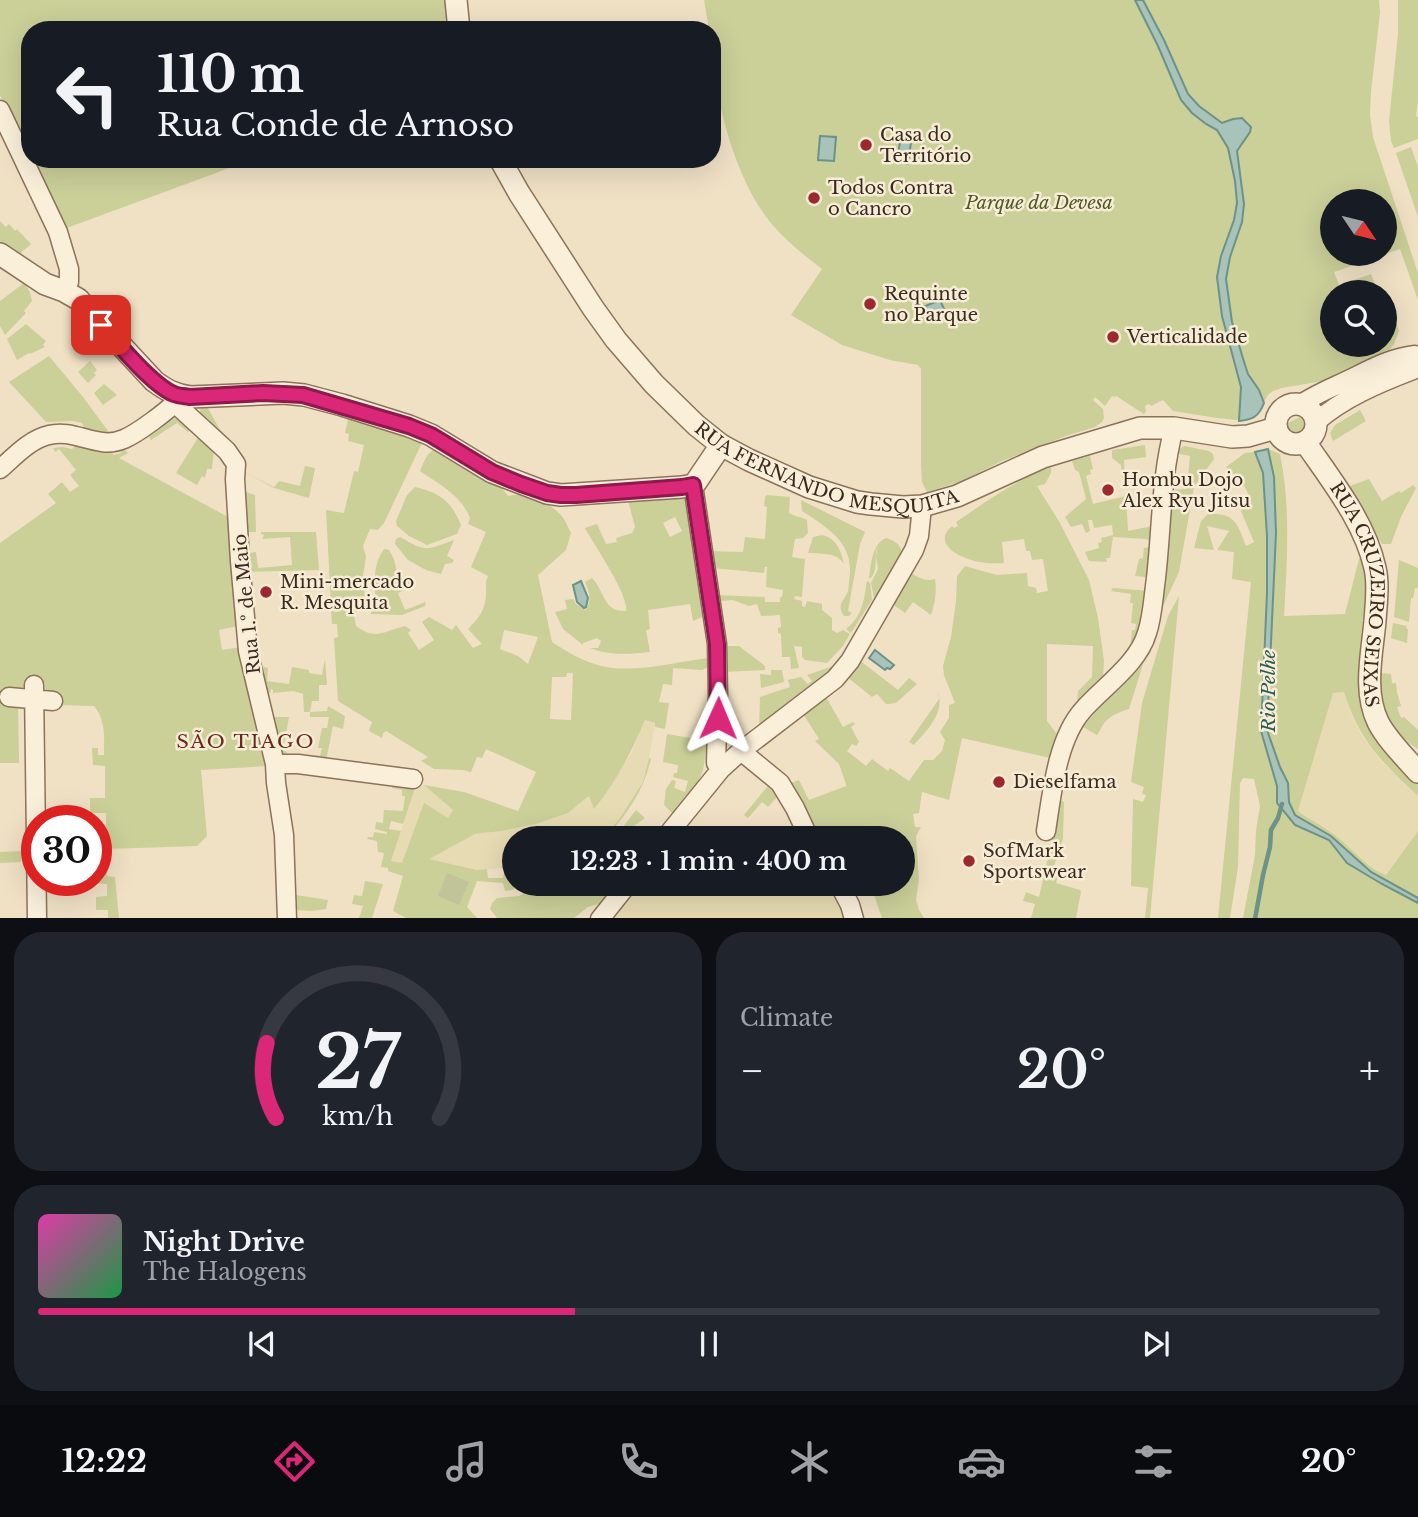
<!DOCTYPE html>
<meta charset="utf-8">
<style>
:root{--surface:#171b24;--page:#20242c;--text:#f1f3f6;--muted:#9ea1a6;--line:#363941;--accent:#db2777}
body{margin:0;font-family:"Libre Baskerville",serif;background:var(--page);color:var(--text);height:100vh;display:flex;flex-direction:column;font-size:26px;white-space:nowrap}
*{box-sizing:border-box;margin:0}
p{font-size:23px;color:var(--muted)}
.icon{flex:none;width:38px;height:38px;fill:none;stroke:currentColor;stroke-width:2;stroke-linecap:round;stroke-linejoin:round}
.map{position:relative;height:918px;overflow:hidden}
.panel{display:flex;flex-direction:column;gap:14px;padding:14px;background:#0d0f14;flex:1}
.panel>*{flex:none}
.hud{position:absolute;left:21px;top:21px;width:700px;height:147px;border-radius:28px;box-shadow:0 7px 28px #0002;background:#171b24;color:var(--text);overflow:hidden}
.needle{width:46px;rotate:125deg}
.buttons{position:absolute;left:1320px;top:189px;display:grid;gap:14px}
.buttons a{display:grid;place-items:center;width:77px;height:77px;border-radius:50%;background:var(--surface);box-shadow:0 7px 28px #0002;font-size:35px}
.speed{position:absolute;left:21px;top:805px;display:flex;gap:14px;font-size:35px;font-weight:700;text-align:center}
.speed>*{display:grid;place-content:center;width:91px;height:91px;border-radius:50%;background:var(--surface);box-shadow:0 7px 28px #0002;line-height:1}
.speed .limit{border:10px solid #d22;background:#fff;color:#111}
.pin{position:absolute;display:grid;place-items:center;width:60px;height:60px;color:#fff;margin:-30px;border-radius:14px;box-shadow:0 4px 10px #0006}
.me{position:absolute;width:77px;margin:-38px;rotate:1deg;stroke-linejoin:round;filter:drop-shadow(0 0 5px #0008)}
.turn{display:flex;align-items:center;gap:24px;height:147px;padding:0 21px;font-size:32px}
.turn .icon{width:91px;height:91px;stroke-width:2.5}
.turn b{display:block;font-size:49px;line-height:60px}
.big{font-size:52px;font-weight:600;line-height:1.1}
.panel .widget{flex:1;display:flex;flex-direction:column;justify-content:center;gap:10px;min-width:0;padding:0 24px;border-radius:28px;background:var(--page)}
.panel .dial{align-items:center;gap:0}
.dial svg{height:182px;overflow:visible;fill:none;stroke:var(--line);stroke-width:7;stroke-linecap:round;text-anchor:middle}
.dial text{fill:var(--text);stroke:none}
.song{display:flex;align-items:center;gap:21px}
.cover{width:84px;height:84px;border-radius:10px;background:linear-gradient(135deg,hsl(320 70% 55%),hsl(140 70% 35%))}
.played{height:7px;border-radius:4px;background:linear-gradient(90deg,var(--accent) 40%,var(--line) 40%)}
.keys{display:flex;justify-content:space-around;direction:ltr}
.heat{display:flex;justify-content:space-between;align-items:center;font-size:38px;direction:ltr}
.panel .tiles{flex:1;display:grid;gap:14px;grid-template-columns:1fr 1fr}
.widget:last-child{grid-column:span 2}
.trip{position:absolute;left:502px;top:826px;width:413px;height:70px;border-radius:35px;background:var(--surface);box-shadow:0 7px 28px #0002;font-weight:600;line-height:70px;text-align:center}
.tab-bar{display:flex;height:112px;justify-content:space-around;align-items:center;background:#090b0e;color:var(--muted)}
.tab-bar .icon{width:49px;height:49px}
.tab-bar .selected{color:var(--accent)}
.tab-bar b{font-size:32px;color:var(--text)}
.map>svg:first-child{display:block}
.farmland{fill:#e6dbb2}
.green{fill:#cbcf98;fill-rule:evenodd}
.cemetery{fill:#c0c498}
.water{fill:#a7c3ba;stroke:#6d9287;stroke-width:2}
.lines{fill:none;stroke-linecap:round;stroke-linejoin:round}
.stream{stroke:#6d9287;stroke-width:4.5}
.minor-casing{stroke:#8c725a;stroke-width:21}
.tertiary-casing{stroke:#8c725a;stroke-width:24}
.minor{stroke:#faefd9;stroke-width:18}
.tertiary{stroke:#faefd9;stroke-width:21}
.route-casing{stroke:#8e194d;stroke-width:18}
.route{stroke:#db2777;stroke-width:12}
.poi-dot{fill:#9d282e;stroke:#f7ecd5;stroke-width:2.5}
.labels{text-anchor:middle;stroke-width:5;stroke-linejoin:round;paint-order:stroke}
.poi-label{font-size:18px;fill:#3b2b1f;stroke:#f7ecd5;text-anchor:start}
.park-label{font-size:18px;font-style:italic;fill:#4e5924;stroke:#f7ecd5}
.street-label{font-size:18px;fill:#3b2b1f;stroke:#f7ecd5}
.water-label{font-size:19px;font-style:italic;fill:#2d5c57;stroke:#f7ecd5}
.neighbourhood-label{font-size:19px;letter-spacing:2px;fill:#6a291c;stroke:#f7ecd5}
</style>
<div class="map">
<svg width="1418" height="919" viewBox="0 0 1418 919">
<rect width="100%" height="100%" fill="#f0e1c5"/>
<path class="farmland" d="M1344,692L1351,714L1361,734L1379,759L1418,796V831L1386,875L1379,872L1353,853L1332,833L1298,811L1333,693Z
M645,720L655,724L649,758L643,782L618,821L601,838H514V865L503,868L478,870L428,859L475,834L501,831L536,824L568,813L590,796L594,808L631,754Z
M416,784L424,785L453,810L448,818L424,804L402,864L391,862Z
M636,884H832L849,919H608Z"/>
<path class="green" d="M0,0H450L451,30H30V159L0,95Z
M704,0H1379L1380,13L1371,92L1370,115L1373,137L1418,273V300L1400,249L1334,272L1339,285L1371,274L1378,292H1332V345H1384V295L1386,294L1399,331L1394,344L1390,349L1323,381L1282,388L1273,391L1268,395L1256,416L1247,421L1217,418L1173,411L1163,400L1151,406L1149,404L1145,406L1146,411L1144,414L1116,396L1115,397L1112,396L1105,406L1095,397L1093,400L1103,409L1104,418L1102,422L1095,427L1066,436L1002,461L962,481L927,492L922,482L921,465V369L918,365L890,360L842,345L791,315L822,269C801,253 780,236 764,214C730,165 712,88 712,30H709ZM1332,201H1384V254H1332Z
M1398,0H1418V100L1416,116L1418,117V139L1394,148L1391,141L1389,121L1398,34Z
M1411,147L1418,167V217L1396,153Z
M30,159H254L64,229Z
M0,221L6,227L9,224L15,231L17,229L31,244L15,258L0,247Z
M24,283L30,292L32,301L24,311L26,313L5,335L0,326V301Z
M26,324L46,341L43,345L45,347L30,354L29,353L17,360L7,339Z
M49,356L83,397L111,435L103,434L85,430L82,423L73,421L46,422L9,382Z
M90,361L97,370L94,373L96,375L88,383L78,372Z
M104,384L117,395L103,405L94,393Z
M276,403V405L208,408L219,428L231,441L200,416L199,413L201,408L205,406Z
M1360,410L1366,421L1333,441L1330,433L1335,425Z
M349,415L421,441V445L384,523L378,530L370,529L363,546L366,557L363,575L365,602L354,615L356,626C376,641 384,631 405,626L411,630L408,633L419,650L434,640L422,622L429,617L452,630L456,625L473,648L482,644L468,629C479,618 486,609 486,593C486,586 485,583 488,576L471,567L486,532L468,524L470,518C461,495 440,485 420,471C424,462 428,449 439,448L502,488L508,496C525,492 548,502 560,514C565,519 568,527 571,533L566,550L538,575L552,642C570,654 591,666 613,668C643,671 678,662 708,658V667L702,670L673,668L672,685L663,684L659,702L669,703L665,729L655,727V723L645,720C631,753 616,782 594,809L589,796L568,813L536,824L501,831L475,834L429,859L477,870L487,869L488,878H503L504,874L514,871V884H523L512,890L505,891L503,883L477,881L467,907L477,918H406L393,911L403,876L388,871V868L381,867L384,853L378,852L377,841L367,839L368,837H373L374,832L387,834V832L375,829L376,822L383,823L384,810L403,811L405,796H402V790L392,788V782L416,785L403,824L391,821L389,829L401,831L391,861L402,863L424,803L448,818L453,810L424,785L464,792L518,811L536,772L486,749L482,758L477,757L471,772L463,770L434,769L421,761L428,757L386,731L383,733L382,738L369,731L372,722L338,701L334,638L338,637L337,624H332L326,510L344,513L354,471L358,472L364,445L348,441L349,434L345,433ZM504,630L538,637L528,664L518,656L500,649ZM567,673H573L571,720L550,719L552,677H566Z
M1302,416H1304L1307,422L1304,431L1295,435L1289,433L1284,425Z
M175,418L191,429L188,432L177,423L151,440L149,437Z
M199,436L214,449L212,469H207L205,478L202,476L197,485L176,473Z
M78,444L112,451L113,455L121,453L120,449L123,448L128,453L119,458L228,517L238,626L219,630L222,650L241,647L267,766L201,770L207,836L197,846L107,849V876L115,877L119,918H108V910H96V897L107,896V884L91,883V882L96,880V850L106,849V813H90V798H105V766L93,765L92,748H98V755H104C104,737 106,720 94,706L59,705C52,698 44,693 45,683L26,678L18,703L19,763H0V543L56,503L48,494L62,482L70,492L79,486L70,475L76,470L59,449L55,452L53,448L63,447L72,449Z
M1145,445L1146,457L1124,460L1125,480H1122L1121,465L1112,458V450Z
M1185,446L1209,451L1213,454L1214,459L1194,487L1179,572L1156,621L1170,490L1186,489L1187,486L1190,456L1175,453L1180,448Z
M1268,449L1280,454C1291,507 1287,562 1284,616L1345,614L1361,551C1368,576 1365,596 1363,621C1358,664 1350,709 1380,747C1391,761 1405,773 1418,785V796C1381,761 1360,742 1344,692L1333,693L1298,811C1309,819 1321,825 1332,833C1350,846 1364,866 1386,875L1418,831V898L1371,872L1351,855L1295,815L1289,802L1288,783L1280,767L1267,730L1276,533L1274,477Z
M1255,452L1263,473L1267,536V593L1261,731L1277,786V803L1295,825L1329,840L1347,863L1382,884L1418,903V918H1243L1255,855L1256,830L1260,806L1254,779L1243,778L1240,783L1238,867L1230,918H1218L1251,582L1232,579L1234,552L1217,550L1229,531L1207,526L1214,550L1194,548L1201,521L1208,514C1235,513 1237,522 1246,546L1254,542L1241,511L1248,493L1241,481L1226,467L1245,453Z
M1090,456L1093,469L1090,470L1091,474L1086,476L1093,504L1126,496L1128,531L1157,525L1155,544L1146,539L1113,537L1110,558H1106L1107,562L1089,561L1085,552L1099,548L1098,543L1102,542L1101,538L1113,535L1112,525L1094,528L1092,520H1088L1090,531L1086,533L1082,524L1071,527L1065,517L1086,499L1079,472L1075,470L1072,461Z
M305,466L315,468L309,498L274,488L245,472L274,487L279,481L300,486Z
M1051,467V473L1045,484L1037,486L1060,523L1089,580L1098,618L1104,661L1103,676L1077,703L1078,691L1092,677L1093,646L1047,644V721L1057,734V739L1050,758L962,738L949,800L922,792L919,813L913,814L915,827H921L916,836L919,880L916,900L919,910L924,918H882L870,884H903V838H814L788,784L799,780L809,800L846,786V784L839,764L815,741L819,739L802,712L825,695L843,727L853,722L855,724L851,727L859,742L856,746L852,744L847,751L866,766L872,759L888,771L890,768L909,781L924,760H933L942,751L945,740L940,732L949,718V705L955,703L944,675L943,666L951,637L956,601L957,576L965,566L997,575L1027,573L1028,586L1036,588L1037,593L1048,591L1043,559L1032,560L1030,551H1026L1024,539L1002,542L1004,563C996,563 988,564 981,562C964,560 930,545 952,526L954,528L958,526L956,522C986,502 1017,479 1051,467Z
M1369,479L1382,501L1399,491L1401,493L1413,485L1416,488L1401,517L1391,544H1382L1347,487Z
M415,487C439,492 452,502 461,525L457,534L427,545L409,536L397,526L396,521L407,495Z
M240,490L255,495L256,532H244Z
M767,495L790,497L789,513C795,517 803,517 807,520L808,533L803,538L795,539L792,557L805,559L802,597L795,596L794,599L802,601V606L805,607L807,601L822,604V610L832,618V630L837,633L843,630L850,634L843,646L827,663L805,660L802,657V647L794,646L799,668L791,669L790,657H782L781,634L778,633V628L781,627L780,615L761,616L757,604L749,606L733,600L721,601L722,609L717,610L716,595L765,597V602H780V597H782L783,590L766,587L767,567H765L764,573L713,568L710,551L743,552L745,537L765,539L767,507L764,506L765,497Z
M678,496L688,500L706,611L702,617L693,621L690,604L648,610L650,629L646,630L650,652C629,654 609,656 590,648H598L601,641L597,638L583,643V645L563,629L555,612L567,609L565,600L573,599L576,604L585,610C593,601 589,592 585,582L592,578C606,593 603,612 626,611C629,595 594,545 585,528L597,524L606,544L617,542L616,538L632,533L635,527L628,500ZM675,517L682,531L670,537L663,523Z
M801,500L865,532L860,544L848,611L852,613L849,616H844C836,604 844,602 848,591C849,586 849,579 850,574C852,541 826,527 802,511Z
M261,532H316L319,570L248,572L246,553L256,552L258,568L292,565L290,537L262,539L264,535L261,534Z
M822,535C836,538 841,550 844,564C837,552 821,554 808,553L813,537Z
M400,537C428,553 425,550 454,540L447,556L454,560L452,563L445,564L441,574L426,570L408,560L395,544L396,539Z
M886,538C922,548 886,582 874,598L871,583L878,569L876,556L878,545C873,558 879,568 871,578H869C871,564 872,544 886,538Z
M1154,546L1150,573L1146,577L1135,576L1139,559L1143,558L1144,548Z
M384,549L389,550L394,559L397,573L410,581L409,584L404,586V590L398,593L405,610L426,602L425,606L402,615L371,614C372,608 375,602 375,596C375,579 373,564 384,549Z
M1399,560L1418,568V588H1415L1413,598H1411L1409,622L1394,617Z
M909,572C918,577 925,582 935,579C937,592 935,603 931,615L913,602L905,613L891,603Z
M867,581L870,583L872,600L851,633L846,629C862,617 864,600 867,581Z
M1113,588L1149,591L1143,629L1130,649L1132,630H1135L1136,624L1131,623L1133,603H1130L1131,594L1111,591Z
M1179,596L1150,918H1145L1148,888L1131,886L1133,799L1143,802L1146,795L1142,794L1144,787L1131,782L1142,703L1168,616Z
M1393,623L1407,626L1406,628L1408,629L1407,643L1391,638Z
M1149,645L1129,709C1122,711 1112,715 1107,720C1103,723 1101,730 1097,735L1083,727L1131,671Z
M728,646H739L765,666V670L724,672V658Z
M325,659L327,685H319V701H312L310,712L327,711L328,706L345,716L343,729L333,726L326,761L315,760L316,755L320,756L322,748H318L322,728H327L329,717H310V712H304L303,694L293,691L273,693V690L271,689L270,693H268L261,675L260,666L268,668L267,681L289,684L292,667L309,670V673L322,675Z
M858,659L898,690L909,678L917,684L896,703L886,704L877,694L872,697L846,676Z
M839,664L824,682L759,730L760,697L790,687L788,680L801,677L808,684L812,681L807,675Z
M771,670H782L784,682L761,688L760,674L771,675Z
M1381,673L1391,674L1392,683H1396L1397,692L1401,706L1397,707L1401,718L1404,717L1418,730V749C1389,731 1380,707 1381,673Z
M938,692C945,714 927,730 914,745L909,742L939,699Z
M710,715H712L703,770L696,787L676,817L664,805L666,789L672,780L676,781L674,788L685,792L688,781L673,777L674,773H677L678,765L663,762L667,734L696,739L698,729C705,727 707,722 710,715Z
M273,717H289L283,750L287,752L286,755L281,752Z
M649,758L651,759C644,790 627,815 605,838H601L618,821L643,782Z
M771,782L779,795L768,807L762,802L748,818L744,815Z
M1061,801L1064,802L1063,839L1054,866L1060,868L1056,883L1080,890L1081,892L1076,918H1031L1035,904L1023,901L1026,892L1039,897Z
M636,810L645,818L617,838L616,836Z
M21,851V862L0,863V852Z
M365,881L383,884L372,918H359L363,906L352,904L354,895L362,896Z
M543,884L559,885L623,884L605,902L588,907L574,918H497L490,909L492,903L497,898L519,896Z
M290,894L328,900L326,909L313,911L291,910Z"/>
<path class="cemetery" d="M447,873L469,882L459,905L438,896Z"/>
<path class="water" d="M1135,0H1143L1164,40L1188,94L1199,106L1222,123L1233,119L1242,118L1251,127L1250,132L1237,151L1244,204L1242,222L1230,257L1226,279L1232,322L1245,365L1248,374L1259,390L1264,403C1259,416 1253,420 1239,421L1241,387L1222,316L1217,277L1221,256L1234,220L1237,203L1235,181L1228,148L1217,130L1206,124L1192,113L1181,100L1158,46Z
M901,134L912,135L908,164L897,162Z
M820,136L836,137L834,161L818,160Z
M940,300L944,309L928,317L923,307Z
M1268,449L1274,477L1276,533L1267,730L1280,767L1288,783L1289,802L1295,815L1331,836L1371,872L1418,898V903L1382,884L1347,863L1329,840L1295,825L1277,803V786L1261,731L1267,593V536L1263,473L1255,452Z
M581,581L588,598L586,607L584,608L577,602L573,585Z
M875,650L894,665L890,669L887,668L885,670L869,658Z"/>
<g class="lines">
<path class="stream" d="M1255,919L1263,875L1270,847L1271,830L1278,818L1282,804"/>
<g class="minor-casing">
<path id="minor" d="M0,110L58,232L69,269V282L64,291
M176,395L179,407L227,451L236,464L235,479L240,561L248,651L275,764L276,783L284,835L287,919
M1301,404C1316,394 1331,388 1346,381C1369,370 1389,358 1415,355L1413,370C1379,383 1343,398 1316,422
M0,469C14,457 30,439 49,435C68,430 84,440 102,442C109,443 117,442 124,439C138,433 166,412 177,401
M693,485L717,644L718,695L716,763L721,769
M34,685L37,919
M9,697L53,701
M741,751L780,783L795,808L809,838
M275,764H298L413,779
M1046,831C1052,793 1057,739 1083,710C1103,687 1138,664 1147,633C1152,618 1153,602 1155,586C1162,534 1160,479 1174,428
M665,838L721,769L741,751L835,679L850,661L914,550L919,536L922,506
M839,884L850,905L854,919
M600,919L628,884"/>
</g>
<g class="tertiary-casing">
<g id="tertiary">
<path d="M456,0L459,30"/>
<path id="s1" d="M500,159L519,193L593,308L616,340L654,384L696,425L721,445L749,460L809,487L857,502L871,504L903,507L922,506L957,496L1043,457L1140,428H1174L1232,437L1248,436L1276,428"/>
<path d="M0,254L45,284L64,291L78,299L154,381C166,390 175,395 190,397L283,393L304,395L342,405L409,426L431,435L492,472L547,493L561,495L682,487L693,485L696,482L721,445"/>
<circle cx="1296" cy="424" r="20"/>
<path id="s2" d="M1305,442C1331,480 1365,522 1375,568C1379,585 1376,604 1375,621C1372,654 1363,691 1378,722C1387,740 1405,757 1418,772"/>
</g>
</g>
<use href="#minor" class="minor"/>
<use href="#tertiary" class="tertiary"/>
</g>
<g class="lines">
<g class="route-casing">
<path id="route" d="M101,325C119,344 152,385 174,394C179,396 184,396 190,397L263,393L303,395L409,426L431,435L492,472L521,484L547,493L561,495H576L682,487L693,485L717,644L718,718"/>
</g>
<use href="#route" class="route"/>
</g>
<g class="poi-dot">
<circle cx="866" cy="145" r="7"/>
<circle cx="814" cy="198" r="7"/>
<circle cx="870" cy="304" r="7"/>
<circle cx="1113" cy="337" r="7"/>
<circle cx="1108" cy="490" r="7"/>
<circle cx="266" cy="592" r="7"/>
<circle cx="999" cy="782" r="7"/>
<circle cx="969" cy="861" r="7"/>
</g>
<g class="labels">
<g class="poi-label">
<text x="880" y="141">Casa do<tspan x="880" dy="21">Território</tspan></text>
<text x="828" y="194">Todos Contra<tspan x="828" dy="21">o Cancro</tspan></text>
<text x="884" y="300">Requinte<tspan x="884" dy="21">no Parque</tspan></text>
<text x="1127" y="343">Verticalidade</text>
<text x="1122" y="486">Hombu Dojo<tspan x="1122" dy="21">Alex Ryu Jitsu</tspan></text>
<text x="280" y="588">Mini-mercado<tspan x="280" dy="21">R. Mesquita</tspan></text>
<text x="1013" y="788">Dieselfama</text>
<text x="983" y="857">SofMark<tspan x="983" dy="21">Sportswear</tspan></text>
</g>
<g class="park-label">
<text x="1039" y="209">Parque da Devesa</text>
</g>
<g class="street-label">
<text dy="6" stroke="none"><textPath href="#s1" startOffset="474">RUA FERNANDO MESQUITA</textPath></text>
<text dy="6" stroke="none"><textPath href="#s2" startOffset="168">RUA CRUZEIRO SEIXAS</textPath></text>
<text transform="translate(247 604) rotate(-96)" y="6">Rua 1.º de Maio</text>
</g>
<g class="water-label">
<text transform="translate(1268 691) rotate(-90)" y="7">Rio Pelhe</text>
</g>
<g class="neighbourhood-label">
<text x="246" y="748">SÃO TIAGO</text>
</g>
</g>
</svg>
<div class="buttons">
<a><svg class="needle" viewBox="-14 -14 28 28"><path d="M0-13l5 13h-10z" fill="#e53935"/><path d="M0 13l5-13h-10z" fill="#9ea1a6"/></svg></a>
<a><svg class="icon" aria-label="search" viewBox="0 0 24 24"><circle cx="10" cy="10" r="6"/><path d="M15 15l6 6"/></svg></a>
</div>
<div class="speed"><div class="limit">30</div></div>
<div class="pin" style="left:101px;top:325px;background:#d93025"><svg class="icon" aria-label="arrive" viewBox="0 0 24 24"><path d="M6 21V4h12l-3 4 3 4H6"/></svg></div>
<svg class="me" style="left:718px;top:718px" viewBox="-20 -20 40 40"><path d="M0-17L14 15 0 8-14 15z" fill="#db2777" stroke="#fff" stroke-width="4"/></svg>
<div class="trip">12:23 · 1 min · 400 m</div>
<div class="hud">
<div class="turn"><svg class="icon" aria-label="left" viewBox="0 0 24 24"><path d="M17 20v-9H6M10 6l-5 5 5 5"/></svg><div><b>110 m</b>Rua Conde de Arnoso</div></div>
</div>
</div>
<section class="panel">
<div class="tiles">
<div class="widget dial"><svg viewBox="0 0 100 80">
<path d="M14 69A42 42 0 1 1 86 69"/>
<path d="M14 69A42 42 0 0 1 10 36" stroke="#db2777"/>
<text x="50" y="56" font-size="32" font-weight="700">27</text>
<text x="50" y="72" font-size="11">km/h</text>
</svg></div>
<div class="widget"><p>Climate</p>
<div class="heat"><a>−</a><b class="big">20°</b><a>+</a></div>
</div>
<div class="widget">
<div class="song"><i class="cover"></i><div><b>Night Drive</b><p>The Halogens</p></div></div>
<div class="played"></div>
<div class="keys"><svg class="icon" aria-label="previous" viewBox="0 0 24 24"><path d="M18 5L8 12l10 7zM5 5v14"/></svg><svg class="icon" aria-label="pause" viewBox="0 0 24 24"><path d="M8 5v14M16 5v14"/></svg><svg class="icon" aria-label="next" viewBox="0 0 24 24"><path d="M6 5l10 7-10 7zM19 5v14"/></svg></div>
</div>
</div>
</section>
<nav class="tab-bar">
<b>12:22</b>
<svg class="icon selected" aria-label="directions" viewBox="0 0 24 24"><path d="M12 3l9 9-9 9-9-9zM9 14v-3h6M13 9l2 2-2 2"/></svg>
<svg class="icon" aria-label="music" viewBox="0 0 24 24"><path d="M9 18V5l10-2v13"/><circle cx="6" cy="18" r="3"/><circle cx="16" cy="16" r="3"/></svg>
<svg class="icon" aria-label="phone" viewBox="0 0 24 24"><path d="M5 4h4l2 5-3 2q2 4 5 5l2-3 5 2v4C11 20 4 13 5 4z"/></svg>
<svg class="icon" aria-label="climate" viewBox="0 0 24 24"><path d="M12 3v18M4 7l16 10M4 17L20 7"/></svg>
<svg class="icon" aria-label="car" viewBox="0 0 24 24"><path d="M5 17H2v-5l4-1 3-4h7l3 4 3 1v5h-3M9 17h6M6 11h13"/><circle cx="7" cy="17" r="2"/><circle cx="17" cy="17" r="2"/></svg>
<svg class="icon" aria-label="filters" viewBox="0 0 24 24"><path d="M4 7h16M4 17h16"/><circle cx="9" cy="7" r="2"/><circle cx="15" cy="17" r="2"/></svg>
<b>20°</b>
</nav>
